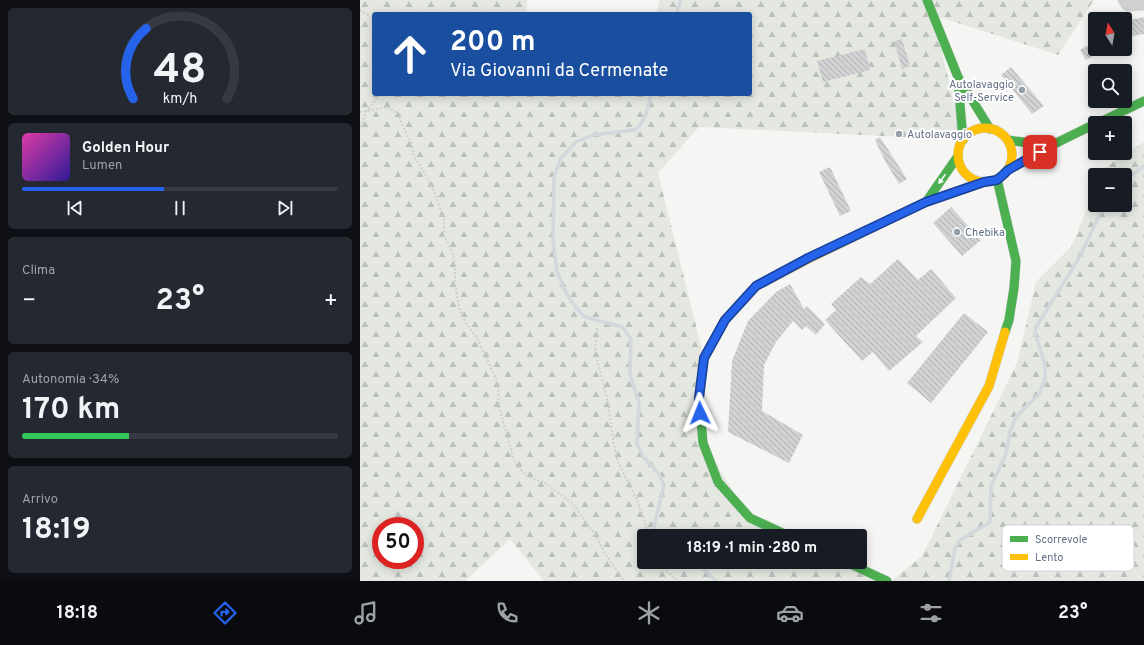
<!DOCTYPE html>
<html lang="it">
<meta charset="utf-8">
<style>
:root{--surface:#171b24;--page:#242831;--text:#f1f3f6;--muted:#9ea1a6;--line:#363941;--accent:#2563eb}
body{margin:0;font-family:Overpass,sans-serif;background:var(--page);color:var(--text);height:100vh;display:flex;flex-direction:column;font-size:15px;white-space:nowrap}
*{box-sizing:border-box;margin:0}
p{font-size:13px;color:var(--muted)}
.icon{flex:none;width:22px;height:22px;fill:none;stroke:currentColor;stroke-width:2;stroke-linecap:round;stroke-linejoin:round}
.map{position:relative;flex:1;overflow:hidden}
.side{display:flex;flex-direction:column;gap:8px;padding:8px;background:#0d0f14;width:360px}
.side>*{flex:none}
.top-card{position:absolute;left:12px;top:12px;width:380px;height:84px;border-radius:4px;box-shadow:0 2px 10px #0003;background:#1a4fa0;color:#fff;overflow:hidden}
.needle{width:26px;rotate:349deg}
.controls{position:absolute;left:728px;top:12px;display:grid;gap:8px}
.controls a{display:grid;place-items:center;width:44px;height:44px;border-radius:4px;background:var(--surface);box-shadow:0 2px 10px #0003;font-size:20px}
.speed{position:absolute;left:12px;top:517px;display:flex;gap:8px;font-size:20px;font-weight:700;text-align:center}
.speed>*{display:grid;place-content:center;width:52px;height:52px;border-radius:50%;background:var(--surface);box-shadow:0 2px 10px #0003;line-height:1}
.speed .limit{border:6px solid #d22;background:#fff;color:#111}
.pin{position:absolute;display:grid;place-items:center;width:34px;height:34px;color:#fff;margin:-17px;border-radius:8px;box-shadow:0 2px 6px #0006}
.me{position:absolute;width:44px;margin:-22px;rotate:358deg;stroke-linejoin:round;filter:drop-shadow(0 0 3px #0008)}
.turn{display:flex;align-items:center;gap:14px;height:84px;padding:0 12px;font-size:18px}
.turn .icon{width:52px;height:52px;stroke-width:2.5}
.turn b{display:block;font-size:28px;line-height:34px}
.big{font-size:30px;font-weight:700;line-height:1.1}
.side .tile{flex:1;display:flex;flex-direction:column;justify-content:center;gap:6px;min-width:0;padding:0 14px;border-radius:6px;background:var(--page)}
.side .dial{align-items:center;gap:0}
.dial svg{height:104px;overflow:visible;fill:none;stroke:var(--line);stroke-width:7;stroke-linecap:round;text-anchor:middle}
.dial text{fill:var(--text);stroke:none}
.song{display:flex;align-items:center;gap:12px}
.cover{width:48px;height:48px;border-radius:6px;background:linear-gradient(135deg,hsl(320 70% 55%),hsl(250 70% 35%))}
.played{height:4px;border-radius:2px;background:linear-gradient(90deg,var(--accent) 45%,var(--line) 45%)}
.keys{display:flex;justify-content:space-around;direction:ltr}
.heat{display:flex;justify-content:space-between;align-items:center;font-size:22px;direction:ltr}
.charge{height:6px;border-radius:3px;background:linear-gradient(90deg,#34c759 34%,var(--line) 0)}
.trip{position:absolute;left:277px;top:529px;width:230px;height:40px;border-radius:4px;background:var(--surface);box-shadow:0 2px 10px #0003;font-weight:700;line-height:40px;text-align:center}
.tabs{display:flex;height:64px;justify-content:space-around;align-items:center;background:#090b0e;color:var(--muted)}
.tabs .icon{width:28px;height:28px}
.tabs .current{color:var(--accent)}
.tabs b{font-size:18px;color:var(--text)}
main{display:flex;flex:1;min-height:0}
.map>svg:first-child{display:block}
.forest{fill:url(#forest-firs);fill-rule:evenodd}
.lines{fill:none;stroke-linecap:round;stroke-linejoin:round}
.stream{stroke:#d2d8dc;stroke-width:3.5}
.building{fill:url(#building-back-hatch)}
.fast-casing{stroke:#d1d3d4;stroke-width:10}
.slow-casing{stroke:#d1d3d4;stroke-width:10}
.path{stroke:#cdcece;stroke-width:2;stroke-dasharray:2 2;stroke-linecap:butt}
.street{stroke:#d0d1d2;stroke-width:13}
.fast{stroke:#4caf50;stroke-width:9}
.slow{stroke:#ffc107;stroke-width:9}
.oneway{fill:#f6fbf6}
.route-casing{stroke:#184099;stroke-width:10}
.route{stroke:#2563eb;stroke-width:7}
.poi-dot{fill:#969fac;stroke:#fff;stroke-width:1.5}
.labels{text-anchor:middle;stroke-width:4;stroke-linejoin:round;paint-order:stroke}
.poi-label{font-size:11px;fill:#637186;stroke:#fff;text-anchor:start}
.key{fill:#fff;stroke:#d0d4db;stroke-width:1}
.key-label{font-size:11px;fill:#637186}
</style>
<main>
<section class="side">
<div class="tile dial"><svg viewBox="0 0 100 80">
<path d="M14 69A42 42 0 1 1 86 69"/>
<path d="M14 69A42 42 0 0 1 24 15" stroke="#2563eb"/>
<text x="50" y="56" font-size="32" font-weight="700">48</text>
<text x="50" y="72" font-size="11">km/h</text>
</svg></div>
<div class="tile">
<div class="song"><i class="cover"></i><div><b>Golden Hour</b><p>Lumen</p></div></div>
<div class="played"></div>
<div class="keys"><svg class="icon" aria-label="previous" viewBox="0 0 24 24"><path d="M18 5L8 12l10 7zM5 5v14"/></svg><svg class="icon" aria-label="pause" viewBox="0 0 24 24"><path d="M8 5v14M16 5v14"/></svg><svg class="icon" aria-label="next" viewBox="0 0 24 24"><path d="M6 5l10 7-10 7zM19 5v14"/></svg></div>
</div>
<div class="tile"><p>Clima</p>
<div class="heat"><a>−</a><b class="big">23°</b><a>+</a></div>
</div>
<div class="tile"><p>Autonomia · 34%</p><b class="big">170 km</b><div class="charge"></div></div>
<div class="tile"><p>Arrivo</p><b class="big">18:19</b></div>
</section>
<div class="map">
<svg width="784" height="581" viewBox="0 0 784 581">
<defs>
<pattern id="forest-firs" width="22" height="20" patternUnits="userSpaceOnUse"><rect width="22" height="20" fill="#e4e8e1"/><path d="M5 1l3.5 6h-7zM16 11l3.5 6h-7z" fill="#bcc0bc"/></pattern>
<pattern id="building-back-hatch" width="6" height="6" patternUnits="userSpaceOnUse"><rect width="6" height="6" fill="#d1d2d3"/><path d="M-1 5l2 2M0 0l6 6M5-1l2 2" fill="none" stroke="#adafb1"/></pattern>
</defs>
<rect width="100%" height="100%" fill="#f5f5f3"/>
<path class="forest" d="M0,0H167V14H14V94H390V14H296L300,0H734L698,55L573,15L603,140L339,127L298,173L344,358L343,443L390,518L429,536H284V562H486L527,581H184L150,539L105,581H0ZM21,526H55V560H21Z
M784,142V581H531L562,556L657,363L676,282L711,247L735,189V205H765V175H741L744,168Z"/>
<g class="lines">
<path class="stream" d="M316,14L321,0
M291,94C288,106 286,123 274,130L233,135L216,142L201,158L194,177L193,241L197,271L205,291L216,308L225,317L262,327L271,339L270,375L279,403L277,444L284,458L299,474L304,485L293,531L295,536
M765,182L769,177L784,166
M321,562L340,566L356,581
M589,581L595,548L599,541L630,522L631,486L646,454L650,431L656,417L679,394L685,378V364L675,333L676,327L718,260L742,210L746,205"/>
</g>
<path class="building" d="M784,17V34L765,37V21Z
M542,39L550,66L542,69L534,41Z
M735,41V55L726,60L720,50Z
M505,49L510,70L463,82L457,61Z
M651,67L684,106L672,114L641,75Z
M520,137L547,179L539,184L525,161L515,140Z
M470,167L491,211L480,216L459,172Z
M591,207L621,240L602,256L573,223Z
M538,259L558,280L571,269L596,298L556,336L563,342L529,371L513,352L502,361L465,320L476,310L471,304L501,277L510,284Z
M430,284L444,309L447,306L465,324L456,335L446,326L442,330L433,321L416,342L404,365L402,411L443,435L429,463L368,432L372,361L388,321L416,292Z
M604,313L628,332L571,403L547,383Z"/>
<g class="lines">
<g class="fast-casing">
<path id="fast" d="M567,0L598,77L630,129
M598,81L603,140
M738,123L784,101
M648,140L690,146
M648,170L690,146L735,124
M637,179L656,261L654,288L649,320L645,332
M566,202L598,156
M524,222L566,202L624,182
M387,296L365,320L344,358L339,398L343,443L358,482L390,518L429,536
M486,562L527,581"/>
</g>
<g class="slow-casing">
<path id="slow" d="M598 155a27 27 0 1 1 54 0a27 27 0 1 1-54 0Z
M387,296L396,286L448,259L524,222
M557,519L629,386L645,332"/>
</g>
<path class="path" d="M0,10L8,15L14,22
M0,112L27,107L39,114L43,127L51,142L54,157L63,170L76,195L84,221V235L92,251L95,263V283L99,308L105,322L117,338L138,383L139,407L155,463L167,476L185,483L212,503L235,534L244,552L264,581
M0,127L7,111L20,94
M237,328L235,351L248,403L254,445L258,462L277,500L286,525L288,536
M298,562L314,578L319,581"/>
<path class="street" d="M764,0L768,5L784,4"/>
<use href="#fast" class="fast"/>
<use href="#slow" class="slow"/>
</g>
<defs><path id="oneway-solid" d="M-6-.8H1V-3.2L6.5 0L1 3.2V.8H-6Z"/></defs>
<use class="oneway" href="#oneway-solid" transform="translate(582 179) rotate(126)"/>
<g class="lines">
<g class="route-casing">
<path id="route" d="M340,413L339,398L344,358L365,320L396,286L448,258L566,202L624,182L637,180L644,174L648,170L680,152"/>
</g>
<use href="#route" class="route"/>
</g>
<g class="poi-dot">
<circle cx="662" cy="90" r="4"/>
<circle cx="539" cy="134" r="4"/>
<circle cx="597" cy="232" r="4"/>
</g>
<g class="labels">
<g class="poi-label">
<text x="654" y="88" text-anchor="end">Autolavaggio<tspan x="654" dy="13">Self-Service</tspan></text>
<text x="547" y="138">Autolavaggio</text>
<text x="605" y="236">Chebika</text>
</g>
</g>
<rect x="642" y="525" width="132" height="46" rx="6" class="key"/>
<rect x="650" y="536" width="18" height="6" fill="#4caf50"/>
<rect x="650" y="554" width="18" height="6" fill="#ffc107"/>
<g class="key-label">
<text x="675" y="543">Scorrevole</text>
<text x="675" y="561">Lento</text>
</g>
</svg>
<div class="controls">
<a><svg class="needle" viewBox="-14 -14 28 28"><path d="M0-13l5 13h-10z" fill="#e53935"/><path d="M0 13l5-13h-10z" fill="#9ea1a6"/></svg></a>
<a><svg class="icon" aria-label="search" viewBox="0 0 24 24"><circle cx="10" cy="10" r="6"/><path d="M15 15l6 6"/></svg></a>
<a>+</a>
<a>−</a>
</div>
<div class="speed"><div class="limit">50</div></div>
<div class="pin" style="left:680px;top:152px;background:#d93025"><svg class="icon" aria-label="arrive" viewBox="0 0 24 24"><path d="M6 21V4h12l-3 4 3 4H6"/></svg></div>
<svg class="me" style="left:340px;top:413px" viewBox="-20 -20 40 40"><path d="M0-17L14 15 0 8-14 15z" fill="#2563eb" stroke="#fff" stroke-width="4"/></svg>
<div class="trip">18:19 · 1 min · 280 m</div>
<div class="top-card">
<div class="turn"><svg class="icon" aria-label="ahead" viewBox="0 0 24 24"><path d="M12 20V5M6 11l6-6 6 6"/></svg><div><b>200 m</b>Via Giovanni da Cermenate</div></div>
</div>
</div>
</main>
<nav class="tabs">
<b>18:18</b>
<svg class="icon current" aria-label="directions" viewBox="0 0 24 24"><path d="M12 3l9 9-9 9-9-9zM9 14v-3h6M13 9l2 2-2 2"/></svg>
<svg class="icon" aria-label="music" viewBox="0 0 24 24"><path d="M9 18V5l10-2v13"/><circle cx="6" cy="18" r="3"/><circle cx="16" cy="16" r="3"/></svg>
<svg class="icon" aria-label="phone" viewBox="0 0 24 24"><path d="M5 4h4l2 5-3 2q2 4 5 5l2-3 5 2v4C11 20 4 13 5 4z"/></svg>
<svg class="icon" aria-label="climate" viewBox="0 0 24 24"><path d="M12 3v18M4 7l16 10M4 17L20 7"/></svg>
<svg class="icon" aria-label="car" viewBox="0 0 24 24"><path d="M5 17H2v-5l4-1 3-4h7l3 4 3 1v5h-3M9 17h6M6 11h13"/><circle cx="7" cy="17" r="2"/><circle cx="17" cy="17" r="2"/></svg>
<svg class="icon" aria-label="filters" viewBox="0 0 24 24"><path d="M4 7h16M4 17h16"/><circle cx="9" cy="7" r="2"/><circle cx="15" cy="17" r="2"/></svg>
<b>23°</b>
</nav>
